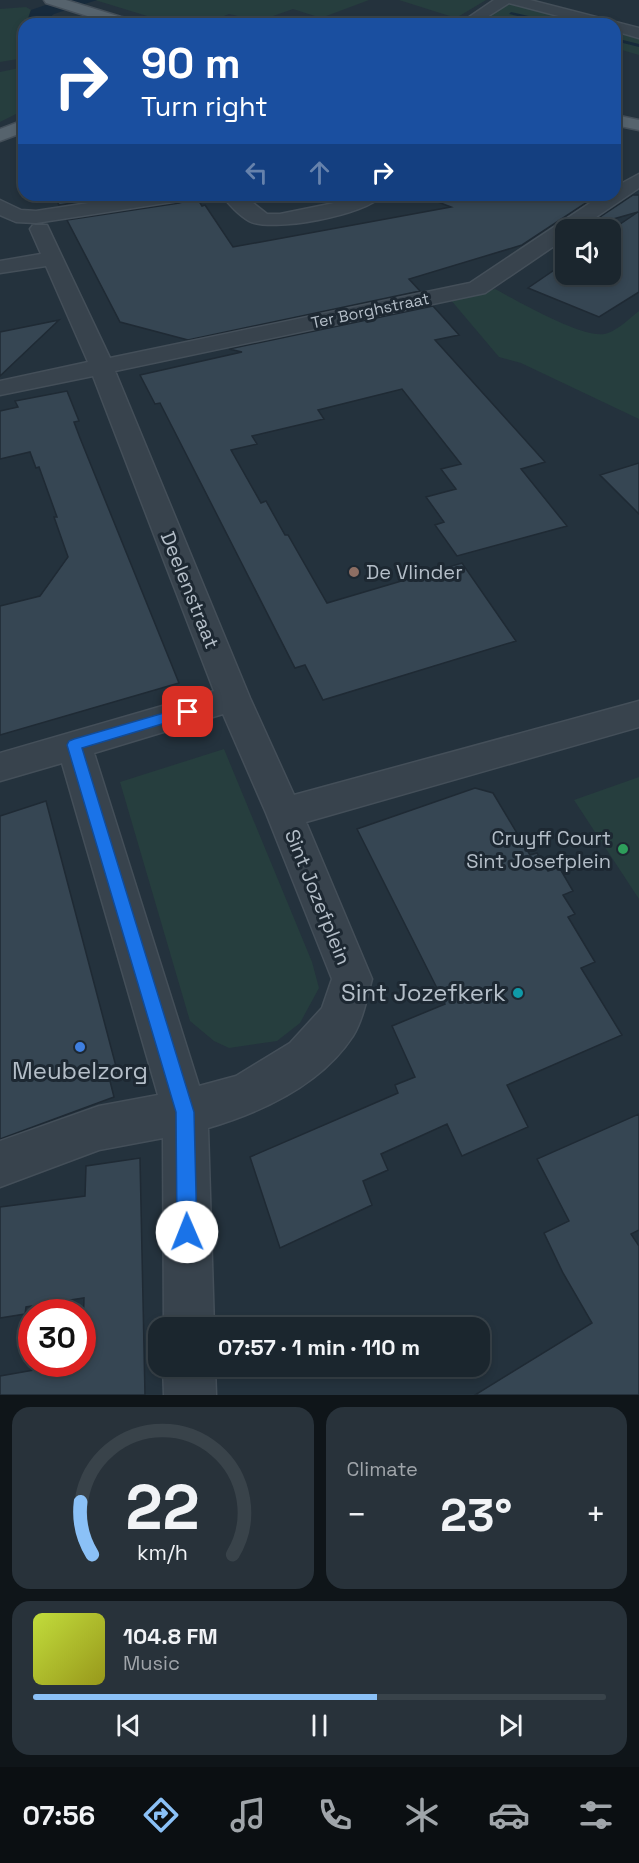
<!DOCTYPE html>
<meta charset="utf-8">
<style>
:root{--surface:#1b262e;--page:#28323a;--text:#f1f3f6;--muted:#a0a5aa;--line:#39434a;--accent:#8bc1f7}
body{margin:0;font-family:"Space Grotesk",sans-serif;background:var(--page);color:var(--text);height:100vh;display:flex;flex-direction:column;font-size:22px;white-space:nowrap}
*{box-sizing:border-box;margin:0}
p{font-size:20px;color:var(--muted)}
.icon{flex:none;width:33px;height:33px;fill:none;stroke:currentColor;stroke-width:2;stroke-linecap:round;stroke-linejoin:round}
.map{position:relative;height:1395px;overflow:hidden}
.side{display:flex;flex-direction:column;gap:12px;padding:12px;background:#0f1519;flex:1}
.side>*{flex:none}
.top-card{position:absolute;left:18px;top:18px;width:603px;height:183px;border-radius:18px;box-shadow:0 3px 9px #0003,0 0 0 2px var(--line);background:#1a4fa0;color:#fff;overflow:hidden}
.fabs{position:absolute;left:555px;top:219px;display:grid;gap:12px}
.fabs a{display:grid;place-items:center;width:66px;height:66px;border-radius:12px;background:var(--surface);box-shadow:0 3px 9px #0003,0 0 0 2px var(--line);font-size:30px}
.speed{position:absolute;left:18px;top:1299px;display:flex;gap:12px;font-size:30px;font-weight:700;text-align:center}
.speed>*{display:grid;place-content:center;width:78px;height:78px;border-radius:50%;background:var(--surface);box-shadow:0 3px 9px #0003,0 0 0 2px var(--line);line-height:1}
.speed .limit{border:9px solid #d22;background:#fff;color:#111}
.pin{position:absolute;display:grid;place-items:center;width:51px;height:51px;color:#fff;margin:-26px;border-radius:12px;box-shadow:0 3px 9px #0006}
.me{position:absolute;width:66px;margin:-33px;rotate:359deg;stroke-linejoin:round;filter:drop-shadow(0 0 4px #0008)}
.turn{display:flex;align-items:center;gap:21px;height:126px;padding:0 24px;font-size:27px}
.turn .icon{width:78px;height:78px;stroke-width:2.5}
.turn b{display:block;font-size:42px;line-height:51px}
.lanes{display:flex;align-items:center;height:57px;padding:0 24px;background:#0003;justify-content:center;gap:30px;direction:ltr}
.lanes .off{opacity:.35}
.big{font-size:45px;font-weight:700;line-height:1.1}
.side .widget{flex:1;display:flex;flex-direction:column;justify-content:center;gap:9px;min-width:0;padding:0 21px;border-radius:18px;background:var(--page)}
.side .dial{align-items:center;gap:0}
.dial svg{height:156px;overflow:visible;fill:none;stroke:var(--line);stroke-width:7;stroke-linecap:round;text-anchor:middle}
.dial text{fill:var(--text);stroke:none}
.song{display:flex;align-items:center;gap:18px}
.cover{width:72px;height:72px;border-radius:9px;background:linear-gradient(135deg,hsl(70 70% 55%),hsl(60 70% 35%))}
.played{height:6px;border-radius:3px;background:linear-gradient(90deg,var(--accent) 60%,var(--line) 60%)}
.keys{display:flex;justify-content:space-around;direction:ltr}
.heat{display:flex;justify-content:space-between;align-items:center;font-size:33px;direction:ltr}
.side .tiles{flex:1;display:grid;gap:12px;grid-template-columns:1fr 1fr}
.widget:last-child{grid-column:span 2}
.trip{position:absolute;left:148px;top:1317px;width:342px;height:60px;border-radius:18px;background:var(--surface);box-shadow:0 3px 9px #0003,0 0 0 2px var(--line);font-weight:700;line-height:60px;text-align:center}
.tabs{display:flex;height:96px;justify-content:space-around;align-items:center;background:#0b0f12;color:var(--muted)}
.tabs .icon{width:42px;height:42px}
.tabs .on{color:var(--accent)}
.tabs b{font-size:27px;color:var(--text)}
.map>svg:first-child{display:block}
.green{fill:#263e3e}
.water{fill:#172a3b}
.lines{fill:none;stroke-linecap:round;stroke-linejoin:round}
.stream{fill:#172a3b;fill-rule:evenodd}
.building{fill:#364653;stroke:#1f2a34;stroke-width:1.5}
.minor-casing{stroke:#444f59;stroke-width:3}
.major-casing{stroke:#444f59;stroke-width:3}
.minor{fill:#38434d;fill-rule:evenodd}
.major{fill:#56636d;fill-rule:evenodd}
.route{fill:#1a73e8;stroke:#114b97;stroke-width:1.5}
.education-dot{fill:#8d6e63;stroke:#1d2832;stroke-width:2}
.leisure-dot{fill:#2e9e5b;stroke:#1d2832;stroke-width:2}
.culture-dot{fill:#0f9aa8;stroke:#1d2832;stroke-width:2}
.shop-dot{fill:#3f7fe0;stroke:#1d2832;stroke-width:2}
.labels{text-anchor:middle;stroke-width:6;stroke-linejoin:round;paint-order:stroke}
.far-street-label{font-size:16px;fill:#b4bec8;stroke:#1d2832}
.poi-label{font-size:20px;fill:#b4bec8;stroke:#1d2832;text-anchor:start}
.street-label{font-size:20px;fill:#b4bec8;stroke:#1d2832}
.near-poi-label{font-size:24px;fill:#b4bec8;stroke:#1d2832;text-anchor:end}
</style>
<div class="map">
<svg width="639" height="1395" viewBox="0 0 639 1395">
<rect width="100%" height="100%" fill="#24323d"/>
<path class="green" d="M95,0H369L321,18L293,9L259,21L229,14L204,24H173Z
M399,0H486L456,18Z
M510,3L595,24H524L489,15Z
M26,7L31,10L26,24H24V58L0,62V9Z
M615,30L639,35V55L615,48Z
M24,67V110L0,122V72Z
M495,289C516,300 587,342 608,333C619,329 630,318 639,311V419L521,363L499,357L450,299Z
M224,749L312,962L319,988L300,1023L277,1041L229,1048L214,1041L190,1021L120,782Z
M639,777V899L574,800Z"/>
<path class="water" d="M60,0H97L54,14L42,24H26L31,10Z"/>
<g class="lines">
<path class="stream" d="M511,12L559,23V24H551L509,14Z
M615,38L639,44V47L615,41Z"/>
</g>
<path class="building" d="M53,195H126L59,205Z
M425,195H598L522,245L409,279L420,291L188,340L120,322L67,220L179,203L197,198L202,206L205,205L233,247L451,207L425,197Z
M633,195H639V292L599,317L528,288L566,262V274H610V231L638,212L585,227Z
M433,306L459,335L435,340L545,462L521,469L567,526L457,556L435,525L444,522L426,497L456,489L441,469L461,464L402,389L318,410L324,419L252,436L257,444L231,450L261,503L266,501L285,535H288L327,603L462,563L516,641L323,700L305,665L295,668L160,403L155,404L140,375L242,352L229,349Z
M59,320L0,376V332Z
M67,391L79,421L74,422L80,438L179,683L0,735V606L40,596L68,557L54,517H57L39,467L36,468L30,452L0,459V411L18,407L15,401Z
M639,463V514L600,475Z
M475,788L493,793L530,855L537,853L548,871L559,867L573,891L563,895L575,914L568,917L595,962L581,968L622,1035L507,1085L528,1127L462,1156L447,1124L381,1154L388,1170L363,1181L372,1205L280,1248L250,1157L398,1093L395,1085L415,1077L392,1026L445,1004L357,829Z
M46,801L118,1074L109,1077L114,1097L0,1139V816Z
M639,1114V1230L631,1234L639,1246V1395H475L592,1323L563,1273L544,1233L569,1221L537,1159Z
M140,1158L145,1395H0V1376L68,1364H82L84,1298L26,1307L25,1314L0,1318V1207L85,1196L86,1166Z"/>
<g class="lines">
<g class="minor-casing">
<path id="minor" d="M494,0H530L639,28V38L615,31V24H589L509,3L476,24H459Z
M639,174V188L577,230H566V238L485,293L115,371L250,698L294,795L639,701V727L306,822L372,979C367,997 363,1020 353,1036C321,1085 262,1112 208,1128L214,1328H164L163,1138L99,1150L0,1187V1141L99,1106L158,1095L62,763L0,781V753L214,691L93,376L0,395V381L88,362L46,266L0,273V261L41,254L30,229L33,225H47L110,358L470,283L602,195H615V187ZM223,714L266,813L332,979L322,1008L290,1043L236,1076L199,1086L94,753Z
M141,195H189L186,199L179,201L36,223L16,222L0,215V200L21,210L36,211Z
M222,195H243L267,214H280L344,201L357,195H382C368,215 270,233 249,221C240,216 228,204 222,195Z
M163,1366H215L216,1395H164Z"/>
</g>
<g class="major-casing">
<path id="major" d="M44,0H66L121,17L143,21L145,24H113L46,3Z
M615,115L639,120V130L615,125Z
M24,120V132L0,141V129Z"/>
</g>
<use href="#minor" class="minor"/>
<use href="#major" class="major"/>
</g>
<path class="route" d="M188,706L194,712L192,715L82,748L194,1112L197,1232L194,1239L187,1241L180,1239L177,1232L176,1112L67,745L69,741L74,739Z"/>
<circle class="education-dot" cx="354" cy="572" r="6"/>
<circle class="leisure-dot" cx="623" cy="849" r="6"/>
<circle class="culture-dot" cx="518" cy="993" r="6"/>
<circle class="shop-dot" cx="80" cy="1047" r="6"/>
<g class="labels">
<g class="far-street-label">
<text transform="translate(370 310) rotate(-12)" y="6">Ter Borghstraat</text>
</g>
<g class="poi-label">
<text x="366" y="579">De Vlinder</text>
<text x="611" y="845" text-anchor="end">Cruyff Court<tspan x="611" dy="23">Sint Josefplein</tspan></text>
</g>
<g class="street-label">
<text transform="translate(190 590) rotate(68)" y="7">Deelenstraat</text>
<text transform="translate(318 897) rotate(68)" y="7">Sint Jozefplein</text>
</g>
<g class="near-poi-label">
<text x="506" y="1001">Sint Jozefkerk</text>
<text x="80" y="1079" text-anchor="middle">Meubelzorg</text>
</g>
</g>
</svg>
<div class="fabs">
<a><svg class="icon" aria-label="sound" viewBox="0 0 24 24"><path d="M4 9h4l5-4v14l-5-4H4zM17 9q2 3 0 6"/></svg></a>
</div>
<div class="speed"><div class="limit">30</div></div>
<div class="pin" style="left:188px;top:712px;background:#d93025"><svg class="icon" aria-label="arrive" viewBox="0 0 24 24"><path d="M6 21V4h12l-3 4 3 4H6"/></svg></div>
<svg class="me" style="left:187px;top:1232px" viewBox="-20 -20 40 40"><circle r="19" fill="#fff"/><path d="M0-13L10 11 0 6-10 11z" fill="#1a73e8"/></svg>
<div class="trip">07:57 · 1 min · 110 m</div>
<div class="top-card">
<div class="turn"><svg class="icon" aria-label="right" viewBox="0 0 24 24"><path d="M7 20v-9h11M14 6l5 5-5 5"/></svg><div><b>90 m</b>Turn right</div></div>
<div class="lanes"><svg class="icon off" aria-label="left" viewBox="0 0 24 24"><path d="M17 20v-9H6M10 6l-5 5 5 5"/></svg><svg class="icon off" aria-label="ahead" viewBox="0 0 24 24"><path d="M12 20V5M6 11l6-6 6 6"/></svg><svg class="icon" aria-label="right" viewBox="0 0 24 24"><path d="M7 20v-9h11M14 6l5 5-5 5"/></svg></div>
</div>
</div>
<section class="side">
<div class="tiles">
<div class="widget dial"><svg viewBox="0 0 100 80">
<path d="M14 69A42 42 0 1 1 86 69"/>
<path d="M14 69A42 42 0 0 1 8 42" stroke="#8bc1f7"/>
<text x="50" y="56" font-size="32" font-weight="700">22</text>
<text x="50" y="72" font-size="11">km/h</text>
</svg></div>
<div class="widget"><p>Climate</p>
<div class="heat"><a>−</a><b class="big">23°</b><a>+</a></div>
</div>
<div class="widget">
<div class="song"><i class="cover"></i><div><b>104.8 FM</b><p>Music</p></div></div>
<div class="played"></div>
<div class="keys"><svg class="icon" aria-label="previous" viewBox="0 0 24 24"><path d="M18 5L8 12l10 7zM5 5v14"/></svg><svg class="icon" aria-label="pause" viewBox="0 0 24 24"><path d="M8 5v14M16 5v14"/></svg><svg class="icon" aria-label="next" viewBox="0 0 24 24"><path d="M6 5l10 7-10 7zM19 5v14"/></svg></div>
</div>
</div>
</section>
<nav class="tabs">
<b>07:56</b>
<svg class="icon on" aria-label="directions" viewBox="0 0 24 24"><path d="M12 3l9 9-9 9-9-9zM9 14v-3h6M13 9l2 2-2 2"/></svg>
<svg class="icon" aria-label="music" viewBox="0 0 24 24"><path d="M9 18V5l10-2v13"/><circle cx="6" cy="18" r="3"/><circle cx="16" cy="16" r="3"/></svg>
<svg class="icon" aria-label="phone" viewBox="0 0 24 24"><path d="M5 4h4l2 5-3 2q2 4 5 5l2-3 5 2v4C11 20 4 13 5 4z"/></svg>
<svg class="icon" aria-label="climate" viewBox="0 0 24 24"><path d="M12 3v18M4 7l16 10M4 17L20 7"/></svg>
<svg class="icon" aria-label="car" viewBox="0 0 24 24"><path d="M5 17H2v-5l4-1 3-4h7l3 4 3 1v5h-3M9 17h6M6 11h13"/><circle cx="7" cy="17" r="2"/><circle cx="17" cy="17" r="2"/></svg>
<svg class="icon" aria-label="filters" viewBox="0 0 24 24"><path d="M4 7h16M4 17h16"/><circle cx="9" cy="7" r="2"/><circle cx="15" cy="17" r="2"/></svg>
</nav>
